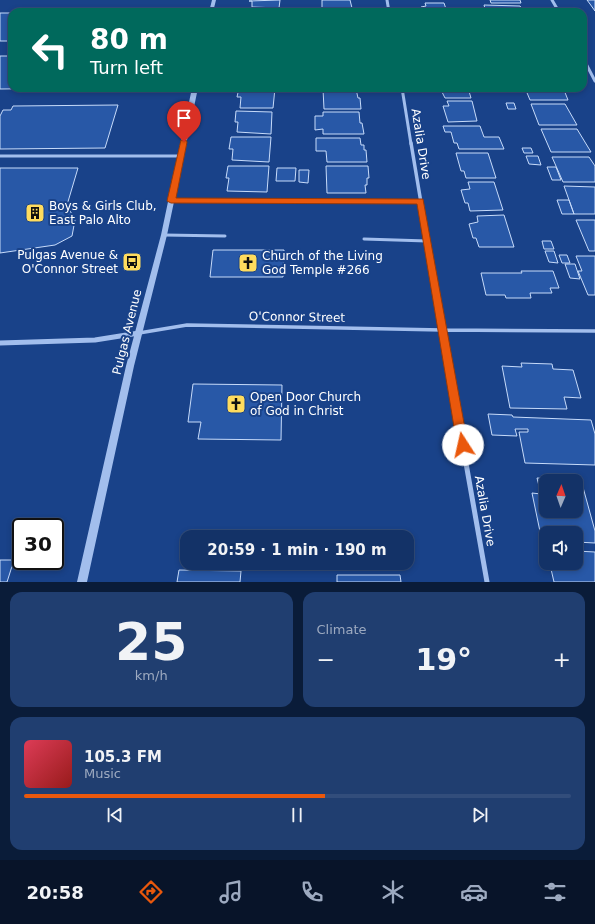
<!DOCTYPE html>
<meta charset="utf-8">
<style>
:root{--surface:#133267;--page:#203e70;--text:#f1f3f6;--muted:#9daac0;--line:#324d7b;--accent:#ea580c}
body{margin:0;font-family:"DejaVu Sans",sans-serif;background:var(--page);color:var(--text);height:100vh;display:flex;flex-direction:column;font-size:15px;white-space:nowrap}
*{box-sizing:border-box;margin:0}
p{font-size:13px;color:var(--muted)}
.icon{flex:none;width:22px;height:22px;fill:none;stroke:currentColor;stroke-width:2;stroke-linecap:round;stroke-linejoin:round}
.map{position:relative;height:582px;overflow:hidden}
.panel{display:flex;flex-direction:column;gap:10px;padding:10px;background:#0a1c39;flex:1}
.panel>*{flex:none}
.hud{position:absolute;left:8px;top:8px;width:579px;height:84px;border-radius:12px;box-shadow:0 2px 6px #0003,0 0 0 1px var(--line);background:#00695c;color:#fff;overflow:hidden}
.needle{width:26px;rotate:2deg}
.controls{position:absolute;left:539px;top:474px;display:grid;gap:8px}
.controls a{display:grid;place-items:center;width:44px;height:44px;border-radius:8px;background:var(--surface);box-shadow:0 2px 6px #0003,0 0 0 1px var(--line);font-size:20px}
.speed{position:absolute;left:12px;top:518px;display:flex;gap:8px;font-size:20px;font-weight:700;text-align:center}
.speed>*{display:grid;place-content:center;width:52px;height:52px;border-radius:50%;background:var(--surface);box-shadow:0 2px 6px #0003,0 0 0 1px var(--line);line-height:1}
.speed .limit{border:2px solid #111;border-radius:6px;background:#fff;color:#111}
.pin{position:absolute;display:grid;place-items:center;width:34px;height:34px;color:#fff;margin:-41px -17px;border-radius:50% 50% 50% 0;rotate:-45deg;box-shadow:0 0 4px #0007}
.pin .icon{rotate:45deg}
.me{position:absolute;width:44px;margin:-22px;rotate:350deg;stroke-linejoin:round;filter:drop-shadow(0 0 3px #0008)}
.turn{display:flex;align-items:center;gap:14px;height:84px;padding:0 16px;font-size:18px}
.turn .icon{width:52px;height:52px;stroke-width:2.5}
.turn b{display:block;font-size:28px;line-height:34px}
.big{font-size:30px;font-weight:800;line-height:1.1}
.panel .card{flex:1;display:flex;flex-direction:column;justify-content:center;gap:6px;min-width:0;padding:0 14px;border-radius:12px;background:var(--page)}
.panel .dial{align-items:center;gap:0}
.dial b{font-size:52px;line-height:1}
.song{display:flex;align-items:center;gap:12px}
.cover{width:48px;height:48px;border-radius:6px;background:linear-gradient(135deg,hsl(350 70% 55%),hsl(0 70% 35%))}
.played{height:4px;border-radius:2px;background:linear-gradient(90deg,var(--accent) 55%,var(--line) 55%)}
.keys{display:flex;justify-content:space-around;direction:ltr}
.heat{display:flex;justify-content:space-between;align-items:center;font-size:22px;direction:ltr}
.panel .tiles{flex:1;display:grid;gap:10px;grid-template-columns:1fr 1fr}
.card:last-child{grid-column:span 2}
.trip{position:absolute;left:180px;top:530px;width:234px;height:40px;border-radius:12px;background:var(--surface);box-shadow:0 2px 6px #0003,0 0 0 1px var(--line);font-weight:800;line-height:40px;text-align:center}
.dock{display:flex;height:64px;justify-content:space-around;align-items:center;background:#081429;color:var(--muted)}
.dock .icon{width:28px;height:28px}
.dock .on{color:var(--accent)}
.dock b{font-size:18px;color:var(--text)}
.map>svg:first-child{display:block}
.building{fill:#2858a7;stroke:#c7dbfa;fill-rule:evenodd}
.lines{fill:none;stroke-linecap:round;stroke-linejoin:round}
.service{stroke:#a2beed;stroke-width:3}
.minor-far2{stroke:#a2beed;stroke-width:3}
.minor-far1{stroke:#a2beed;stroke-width:3.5}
.minor{stroke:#a2beed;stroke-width:5}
.tertiary{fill:#a2beed;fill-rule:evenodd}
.route{fill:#ea580c;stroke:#983908}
.labels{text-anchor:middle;stroke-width:4;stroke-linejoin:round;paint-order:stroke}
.street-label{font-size:12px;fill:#fff;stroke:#194289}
.poi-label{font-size:12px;fill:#fff;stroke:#194289;text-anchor:start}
</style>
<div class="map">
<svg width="595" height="582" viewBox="0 0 595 582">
<rect width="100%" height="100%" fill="#194289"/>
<path class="building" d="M280,0L279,8L252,7V1H249Z
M322,0H350L352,8H322Z
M490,0H520L521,3H491Z
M587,0H595V11L590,4Z
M425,3H444L447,12H422L421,7L426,6Z
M484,5L520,6L524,12H486Z
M248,10H278V12H248Z
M322,11H351V12H322Z
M0,13H12V41H0Z
M0,56H12V88H93L0,89Z
M239,88H275L273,108H240L241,97H237Z
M440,88H468L471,98H445Z
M525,88H558L559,90H564L568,100H530Z
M323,89H356L358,98H360L361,109H324Z
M447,101H472L477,121L448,122L443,106H449Z
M506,103H514L516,109H508Z
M531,104H565L577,125H539Z
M118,105L105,148L0,149V116L3,110H11L13,106Z
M236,111L272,112L271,134L237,132L238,122H235Z
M323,112H359L360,123H362L364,134H323V129L315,130V116H323Z
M443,126H480L484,137H499L504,149H459L457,143H454L451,132H445Z
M541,129H577L591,152H551Z
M231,137H271L269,162L232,160L233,149H229Z
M316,138H360L361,145H364V150H366L367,162H327L326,151H316Z
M522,148H531L533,153H524Z
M456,153H488L496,178H466L464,171H461Z
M526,156H538L541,165L529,164Z
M552,157H589L595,166V182H563Z
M228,166H269L267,192L227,191L229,178H226Z
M326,166H368L369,178H367V185H365L366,193H327Z
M547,167H556L561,180H552Z
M0,168H78L67,205L75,220L72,236L55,245L0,253Z
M277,168H296L295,181H276Z
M299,170H309L308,183L299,182Z
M468,182H494L503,210L470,211L468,203H465L461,190L470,189Z
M564,186L595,187V214H574Z
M557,200H569L574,214H562Z
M504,215L514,247H479L476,238H473L469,224L478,222L477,216Z
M576,220H595V251H589Z
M542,241H551L554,249H544Z
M213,250H284L283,277H210Z
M545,251H554L558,263L549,262Z
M559,255H567L570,263H562Z
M576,256H595V295H588L578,271H582Z
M565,264H575L580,279L570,278Z
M521,271H553L559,288H550L552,293H530L531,298H506L505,295H486L481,273H522Z
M521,363L552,364L553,369L573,370L581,398L564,397L567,409L510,408L502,366L522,367Z
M193,384L282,385L281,440L198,439L201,422H188Z
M488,414L512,415L513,417L591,420L595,434V465L525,463L519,432H528V429H515L517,436L492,435Z
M537,478L581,480L595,531V543L576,542V533H546V541H542L532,493L541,494ZM546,481H576V511H546Z
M576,551L595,552V582H554L551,569H555L553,563H576Z
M0,560H14L7,582H0Z
M179,570L241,571L240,582H177Z
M337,575H400L401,582H337Z"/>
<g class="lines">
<path class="service" d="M0,156H181
M171,201H421
M164,235L225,236
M364,239L427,241"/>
<path class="minor-far2" d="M387,0L389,12
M552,0L559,12
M583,58L595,81
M402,88L411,144"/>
<path class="minor-far1" d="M411,143L443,334
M133,334L187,325L442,330L595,331"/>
<path class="minor" d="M443,333L487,582
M0,343L95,340L139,333"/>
<path class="tertiary" d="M212,0H216L213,12H209Z
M192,88H198L167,235L134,366L87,582H77L126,366L161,235Z"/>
</g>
<path class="route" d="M181,140H186L187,142L176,198L423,199L468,445L467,448L463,450L459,448L457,445L417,204L171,203L167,201Z"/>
<defs>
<g id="building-square" transform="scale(1)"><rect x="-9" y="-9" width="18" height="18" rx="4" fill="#ffdc5e" stroke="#194289"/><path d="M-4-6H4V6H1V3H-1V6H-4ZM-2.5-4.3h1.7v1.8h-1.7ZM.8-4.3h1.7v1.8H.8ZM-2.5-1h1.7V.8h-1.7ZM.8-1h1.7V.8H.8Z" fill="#111"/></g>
<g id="bus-square" transform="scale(1)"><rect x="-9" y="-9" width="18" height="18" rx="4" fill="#ffdc5e" stroke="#194289"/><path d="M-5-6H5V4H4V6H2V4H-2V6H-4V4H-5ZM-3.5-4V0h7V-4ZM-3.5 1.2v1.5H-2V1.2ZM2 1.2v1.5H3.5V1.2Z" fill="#111"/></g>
<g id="church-square" transform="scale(1)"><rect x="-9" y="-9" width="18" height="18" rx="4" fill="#ffdc5e" stroke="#194289"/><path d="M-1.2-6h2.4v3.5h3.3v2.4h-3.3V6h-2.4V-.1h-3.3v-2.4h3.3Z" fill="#111"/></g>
</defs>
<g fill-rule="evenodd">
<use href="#building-square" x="35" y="213"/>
<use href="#bus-square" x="132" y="262"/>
<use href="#church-square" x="248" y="263"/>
<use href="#church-square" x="236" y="404"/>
</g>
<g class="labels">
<g class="street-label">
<text transform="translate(421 144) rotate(81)" y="4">Azalia Drive</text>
<text transform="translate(297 317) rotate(1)" y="4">O'Connor Street</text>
<text transform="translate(127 332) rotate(-76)" y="4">Pulgas Avenue</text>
<text transform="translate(485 511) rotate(80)" y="4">Azalia Drive</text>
</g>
<g class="poi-label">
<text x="49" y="210">Boys &amp; Girls Club,<tspan x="49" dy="14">East Palo Alto</tspan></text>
<text x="118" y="259" text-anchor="end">Pulgas Avenue &amp;<tspan x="118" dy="14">O'Connor Street</tspan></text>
<text x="262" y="260">Church of the Living<tspan x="262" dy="14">God Temple #266</tspan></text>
<text x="250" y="401">Open Door Church<tspan x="250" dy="14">of God in Christ</tspan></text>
</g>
</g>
</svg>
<div class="controls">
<a><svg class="needle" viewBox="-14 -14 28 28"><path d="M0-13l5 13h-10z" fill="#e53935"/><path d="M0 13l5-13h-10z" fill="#9daac0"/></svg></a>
<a><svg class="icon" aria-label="sound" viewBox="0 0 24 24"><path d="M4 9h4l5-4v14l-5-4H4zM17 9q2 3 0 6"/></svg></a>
</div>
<div class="speed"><div class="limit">30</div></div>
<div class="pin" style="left:184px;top:142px;background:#d93025"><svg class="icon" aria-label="arrive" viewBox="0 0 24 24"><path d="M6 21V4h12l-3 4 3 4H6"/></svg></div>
<svg class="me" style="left:463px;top:445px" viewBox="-20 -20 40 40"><circle r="19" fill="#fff"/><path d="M0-13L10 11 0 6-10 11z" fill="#ea580c"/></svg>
<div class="trip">20:59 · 1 min · 190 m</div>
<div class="hud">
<div class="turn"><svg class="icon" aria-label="left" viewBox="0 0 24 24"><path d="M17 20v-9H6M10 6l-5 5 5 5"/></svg><div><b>80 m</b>Turn left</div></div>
</div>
</div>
<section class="panel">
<div class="tiles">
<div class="card dial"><b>25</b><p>km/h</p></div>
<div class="card"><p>Climate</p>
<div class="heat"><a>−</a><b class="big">19°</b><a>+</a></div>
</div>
<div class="card">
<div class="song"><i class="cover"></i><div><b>105.3 FM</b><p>Music</p></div></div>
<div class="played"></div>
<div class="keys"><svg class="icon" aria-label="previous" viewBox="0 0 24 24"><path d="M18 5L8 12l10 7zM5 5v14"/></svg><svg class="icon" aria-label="pause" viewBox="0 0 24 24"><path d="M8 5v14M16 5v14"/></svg><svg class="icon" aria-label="next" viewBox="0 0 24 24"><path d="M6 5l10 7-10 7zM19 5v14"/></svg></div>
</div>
</div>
</section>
<nav class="dock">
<b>20:58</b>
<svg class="icon on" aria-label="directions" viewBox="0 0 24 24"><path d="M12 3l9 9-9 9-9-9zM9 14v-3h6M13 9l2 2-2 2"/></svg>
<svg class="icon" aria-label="music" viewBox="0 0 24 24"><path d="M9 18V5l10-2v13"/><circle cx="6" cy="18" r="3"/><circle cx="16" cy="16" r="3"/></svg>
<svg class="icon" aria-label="phone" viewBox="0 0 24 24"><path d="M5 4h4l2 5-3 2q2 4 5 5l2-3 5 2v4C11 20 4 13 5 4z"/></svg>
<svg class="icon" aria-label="climate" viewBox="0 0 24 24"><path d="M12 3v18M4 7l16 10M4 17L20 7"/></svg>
<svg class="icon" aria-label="car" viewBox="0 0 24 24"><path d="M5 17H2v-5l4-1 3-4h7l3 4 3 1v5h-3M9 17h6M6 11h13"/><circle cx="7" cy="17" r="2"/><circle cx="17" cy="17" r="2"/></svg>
<svg class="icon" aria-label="filters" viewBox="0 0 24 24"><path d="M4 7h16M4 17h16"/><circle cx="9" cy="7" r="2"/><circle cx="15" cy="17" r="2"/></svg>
</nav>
